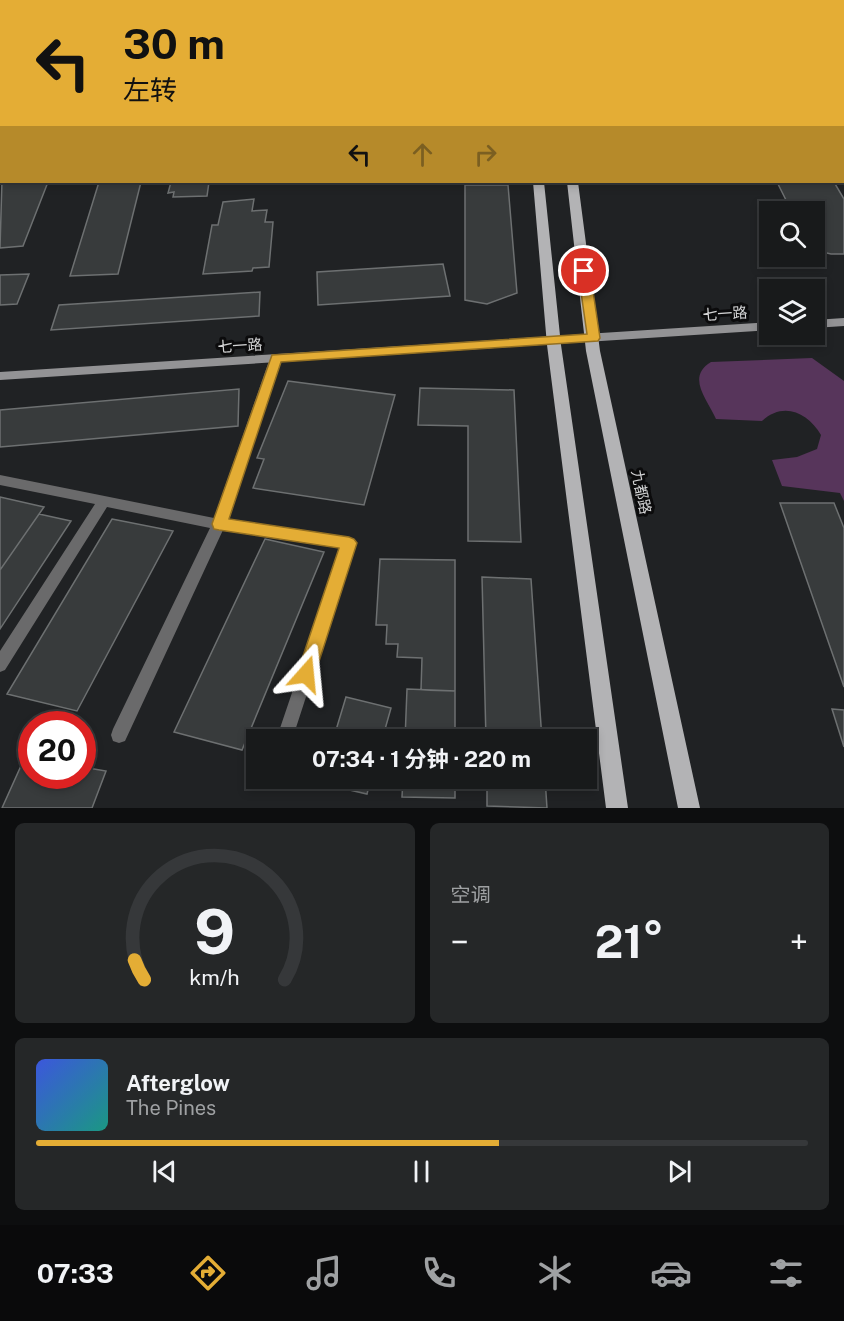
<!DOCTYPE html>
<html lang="zh">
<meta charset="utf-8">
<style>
:root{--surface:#181a1b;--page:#252728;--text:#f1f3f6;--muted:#9fa1a3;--line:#36383a;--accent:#e4ad35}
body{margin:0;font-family:"Public Sans","Noto Sans SC",sans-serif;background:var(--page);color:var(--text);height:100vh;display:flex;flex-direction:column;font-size:22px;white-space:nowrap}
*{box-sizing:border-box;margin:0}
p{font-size:20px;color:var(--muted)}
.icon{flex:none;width:33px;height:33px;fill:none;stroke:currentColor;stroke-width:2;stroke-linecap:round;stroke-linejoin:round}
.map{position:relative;height:808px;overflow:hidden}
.drawer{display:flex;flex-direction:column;gap:15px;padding:15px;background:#0d0e0f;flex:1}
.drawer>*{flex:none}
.hud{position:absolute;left:0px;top:0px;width:844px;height:183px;box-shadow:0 3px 9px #0003,0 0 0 2px var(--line);background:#e4ad35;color:#111;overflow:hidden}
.controls{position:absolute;left:759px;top:201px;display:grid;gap:12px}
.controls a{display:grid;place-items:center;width:66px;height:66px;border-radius:0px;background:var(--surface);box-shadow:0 3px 9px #0003,0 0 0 2px var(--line);font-size:30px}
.speed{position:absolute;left:18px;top:711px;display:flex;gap:12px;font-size:30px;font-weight:700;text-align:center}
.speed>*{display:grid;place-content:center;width:78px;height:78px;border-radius:50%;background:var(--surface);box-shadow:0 3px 9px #0003,0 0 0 2px var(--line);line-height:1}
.speed .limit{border:9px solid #d22;background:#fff;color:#111}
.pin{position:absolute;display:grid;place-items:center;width:51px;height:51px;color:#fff;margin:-26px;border:3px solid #fff;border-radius:50%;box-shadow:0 2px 6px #0007}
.me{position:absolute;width:66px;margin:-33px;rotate:18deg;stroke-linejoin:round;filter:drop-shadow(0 0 4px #0008)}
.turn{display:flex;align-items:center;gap:21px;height:126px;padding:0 24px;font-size:27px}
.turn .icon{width:78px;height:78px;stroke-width:2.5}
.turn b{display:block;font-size:42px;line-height:51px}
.lanes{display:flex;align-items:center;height:57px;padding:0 24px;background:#0003;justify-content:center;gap:30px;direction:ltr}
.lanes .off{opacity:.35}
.big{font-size:45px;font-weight:700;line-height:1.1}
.drawer .card{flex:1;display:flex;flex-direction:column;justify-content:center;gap:9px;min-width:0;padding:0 21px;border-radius:9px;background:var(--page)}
.drawer .dial{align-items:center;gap:0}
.dial svg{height:156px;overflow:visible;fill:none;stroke:var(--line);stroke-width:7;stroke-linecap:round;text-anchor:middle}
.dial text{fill:var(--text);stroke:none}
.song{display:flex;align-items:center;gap:18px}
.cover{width:72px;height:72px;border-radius:9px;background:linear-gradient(135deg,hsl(230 70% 55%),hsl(170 70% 35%))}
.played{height:6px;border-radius:3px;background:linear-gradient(90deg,var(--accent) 60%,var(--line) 60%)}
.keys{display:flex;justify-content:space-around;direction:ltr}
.heat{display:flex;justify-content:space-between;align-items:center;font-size:33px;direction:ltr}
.drawer .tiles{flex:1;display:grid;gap:15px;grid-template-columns:1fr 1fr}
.card:last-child{grid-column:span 2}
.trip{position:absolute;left:246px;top:729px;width:351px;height:60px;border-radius:0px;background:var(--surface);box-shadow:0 3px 9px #0003,0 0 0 2px var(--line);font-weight:700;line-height:60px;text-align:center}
.tabs{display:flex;height:96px;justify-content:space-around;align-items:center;background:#0a0a0b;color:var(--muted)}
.tabs .icon{width:42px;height:42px}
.tabs .active{color:var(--accent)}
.tabs b{font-size:27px;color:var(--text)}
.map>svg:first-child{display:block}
.green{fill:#57355b}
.building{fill:#383b3c;stroke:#6d7071;stroke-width:1.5}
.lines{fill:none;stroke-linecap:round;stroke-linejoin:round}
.lane{fill:#6a6a6b;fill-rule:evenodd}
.secondary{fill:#939395;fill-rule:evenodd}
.primary{fill:#b3b3b5;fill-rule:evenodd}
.route{fill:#e4ad35;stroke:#947022;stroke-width:1.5}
.labels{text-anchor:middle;stroke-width:6;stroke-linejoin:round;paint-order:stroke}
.street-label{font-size:15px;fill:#d2d3d4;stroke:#0b0b0c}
</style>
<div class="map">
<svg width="844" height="808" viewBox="0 0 844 808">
<rect width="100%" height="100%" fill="#202224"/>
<path class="green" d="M812,358L844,381V501L840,493L782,486L772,460L797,457L817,449L821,435C808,413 784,401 762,421L716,419C707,399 686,377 711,362Z"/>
<path class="building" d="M2,180L48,182L23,246L0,248Z
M99,182H141L118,274L70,276Z
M171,182H209L207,196L173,197L174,192L168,193Z
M777,182H834L844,199V254H831L814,250V212H792Z
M465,185H508L517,293L487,304L465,300Z
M254,199L252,211L267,210L265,222H273L269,267L253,268L252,271L203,274L212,225H218L223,202Z
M443,264L450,296L318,305L317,272Z
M29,274L17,304L0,305V275Z
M260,292L259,316L51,330L59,305Z
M288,381L395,395L364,505L253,488L264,459L257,458Z
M420,388L514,390L521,542L468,541V426L418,425Z
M239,389L238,426L0,447V410Z
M0,497L44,507L0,570Z
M780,503H834L844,528V687Z
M39,514L71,521L0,629V570Z
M112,519L173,531L77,711L7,694Z
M265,539L324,552L242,750L174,732Z
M380,559L455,560V691L421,690L422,658L397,657L398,644H386L387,625H376Z
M482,577L531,579L542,740H486Z
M407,689L455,691V740H405Z
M346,697L391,708L382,740H333Z
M832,709L844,710V747Z
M29,748H32V776H82V767L106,771L92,808H2Z
M320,778H371L367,794L319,783Z
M403,778H455V798L402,797Z
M487,778H545L547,808L487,806Z"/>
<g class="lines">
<path class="lane" d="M276,354L282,358L227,520L349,537L354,539L356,543L292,740H276L341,548L223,530L125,741L119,743L113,741L111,735L113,729L210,528L107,507L5,670L0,672V651L95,504L0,485V475L214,518L270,358Z"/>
<path class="secondary" d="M844,318V326L814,328V320Z
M770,322V330L0,380V372Z"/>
<path class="primary" d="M495,0H503V2H495Z
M526,0H534V2H526Z
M533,182H544L561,345L628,808H606L547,345Z
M567,182H578L600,351L700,808H678L586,351Z"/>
</g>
<path class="route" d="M584,267L590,271L600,338L598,341L281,362L229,519L349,537L354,539L357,543L315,674L312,680L306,682L300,680L297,674L339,548L219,530L214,529L212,524L272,355L587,334L578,271Z"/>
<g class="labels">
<g class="street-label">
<text transform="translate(725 314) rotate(-4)" y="5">七一路</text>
<text transform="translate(240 346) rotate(-4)" y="5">七一路</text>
<text transform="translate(641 492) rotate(78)" y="5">九都路</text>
</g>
</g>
</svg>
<div class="controls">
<a><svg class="icon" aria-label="search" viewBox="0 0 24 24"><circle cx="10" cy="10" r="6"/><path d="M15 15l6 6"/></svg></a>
<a><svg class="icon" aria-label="layers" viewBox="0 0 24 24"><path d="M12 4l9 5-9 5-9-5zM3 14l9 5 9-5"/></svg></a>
</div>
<div class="speed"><div class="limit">20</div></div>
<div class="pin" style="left:584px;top:271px;background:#d93025"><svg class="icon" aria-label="arrive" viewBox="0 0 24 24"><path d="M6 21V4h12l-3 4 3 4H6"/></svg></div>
<svg class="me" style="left:306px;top:674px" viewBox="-20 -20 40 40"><path d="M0-17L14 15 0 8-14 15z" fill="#e4ad35" stroke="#fff" stroke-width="4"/></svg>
<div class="trip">07:34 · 1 分钟 · 220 m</div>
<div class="hud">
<div class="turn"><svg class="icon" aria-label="left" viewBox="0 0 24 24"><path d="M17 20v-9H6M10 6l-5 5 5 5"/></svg><div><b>30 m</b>左转</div></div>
<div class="lanes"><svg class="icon" aria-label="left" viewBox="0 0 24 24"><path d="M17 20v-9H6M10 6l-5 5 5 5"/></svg><svg class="icon off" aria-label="ahead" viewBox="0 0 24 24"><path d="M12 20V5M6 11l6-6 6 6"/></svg><svg class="icon off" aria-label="right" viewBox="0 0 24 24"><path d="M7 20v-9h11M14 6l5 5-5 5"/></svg></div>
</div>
</div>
<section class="drawer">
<div class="tiles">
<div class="card dial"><svg viewBox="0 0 100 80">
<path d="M14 69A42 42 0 1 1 86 69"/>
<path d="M14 69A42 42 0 0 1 9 59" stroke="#e4ad35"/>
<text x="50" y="56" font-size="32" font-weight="700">9</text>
<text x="50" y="72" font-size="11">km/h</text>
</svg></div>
<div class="card"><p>空调</p>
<div class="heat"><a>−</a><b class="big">21°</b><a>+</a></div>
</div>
<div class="card">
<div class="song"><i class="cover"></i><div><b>Afterglow</b><p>The Pines</p></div></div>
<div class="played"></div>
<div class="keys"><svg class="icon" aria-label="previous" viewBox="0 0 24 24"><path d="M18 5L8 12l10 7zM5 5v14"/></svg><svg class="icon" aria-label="pause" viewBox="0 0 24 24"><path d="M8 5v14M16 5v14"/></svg><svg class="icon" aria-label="next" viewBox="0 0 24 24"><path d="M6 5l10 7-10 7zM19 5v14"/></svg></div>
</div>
</div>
</section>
<nav class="tabs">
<b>07:33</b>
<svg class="icon active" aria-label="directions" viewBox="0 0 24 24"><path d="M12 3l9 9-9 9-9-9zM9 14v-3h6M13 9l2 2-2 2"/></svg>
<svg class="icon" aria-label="music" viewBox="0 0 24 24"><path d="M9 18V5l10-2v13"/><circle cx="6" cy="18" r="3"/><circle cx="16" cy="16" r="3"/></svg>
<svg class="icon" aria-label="phone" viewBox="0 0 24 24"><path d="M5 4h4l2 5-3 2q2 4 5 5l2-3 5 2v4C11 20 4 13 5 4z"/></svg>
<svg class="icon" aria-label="climate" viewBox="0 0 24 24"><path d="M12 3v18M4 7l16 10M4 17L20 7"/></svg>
<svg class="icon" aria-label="car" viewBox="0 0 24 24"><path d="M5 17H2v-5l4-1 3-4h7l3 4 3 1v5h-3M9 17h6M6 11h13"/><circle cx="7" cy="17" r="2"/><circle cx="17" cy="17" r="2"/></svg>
<svg class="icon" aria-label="filters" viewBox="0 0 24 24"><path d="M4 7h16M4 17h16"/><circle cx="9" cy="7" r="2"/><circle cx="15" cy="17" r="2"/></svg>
</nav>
